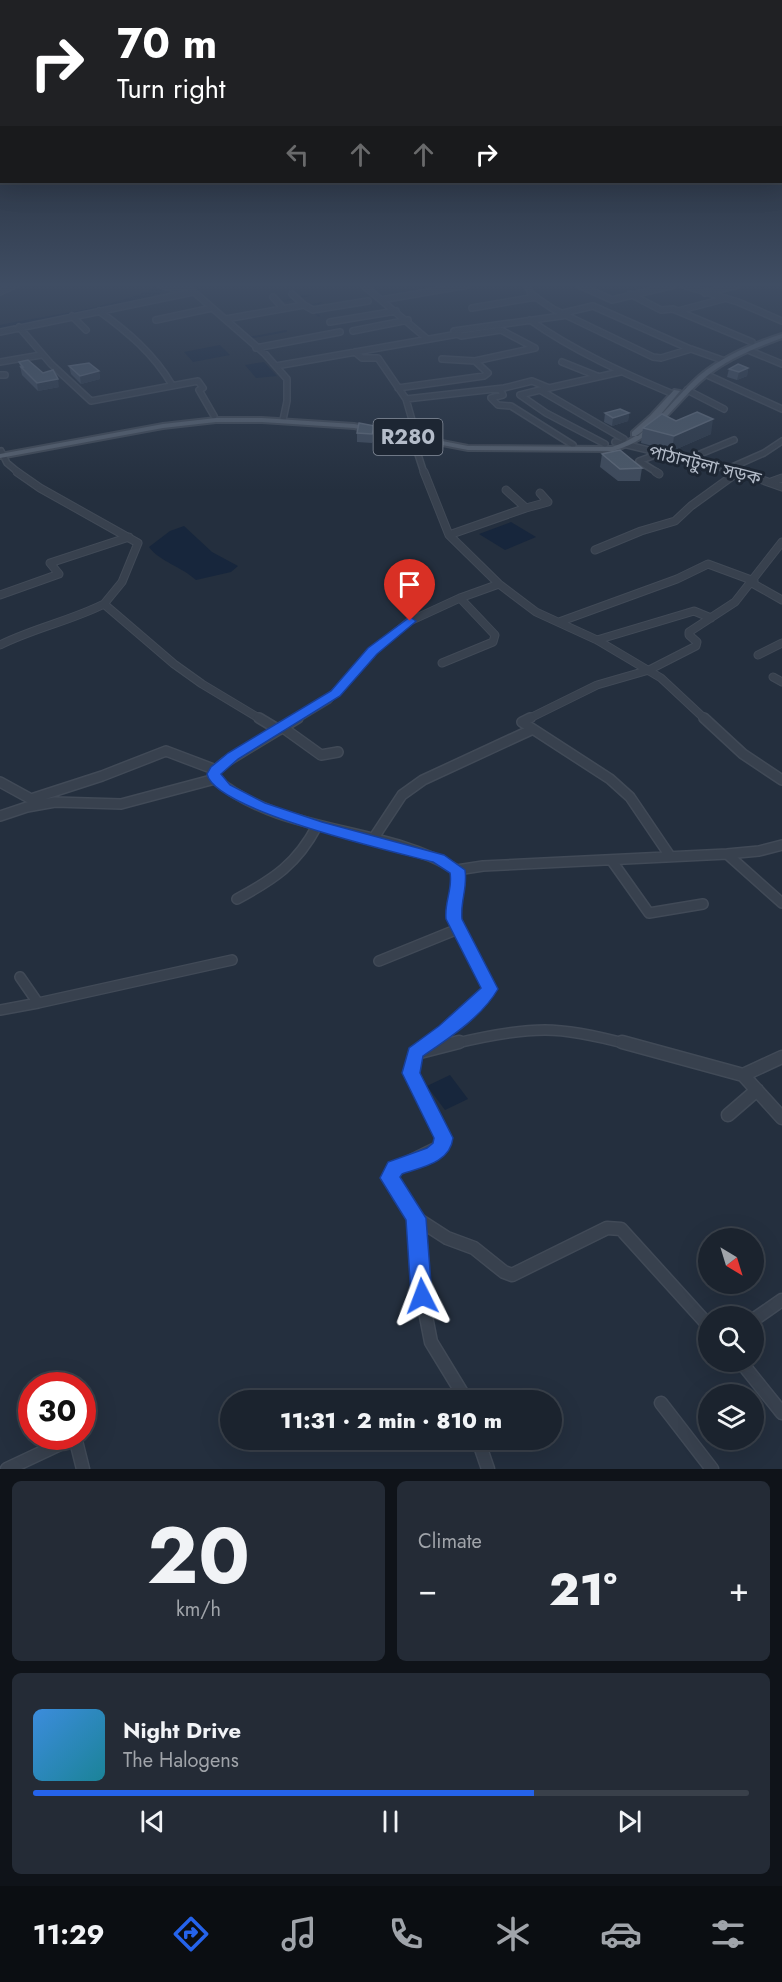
<!DOCTYPE html>
<meta charset="utf-8">
<style>
:root{--surface:#1b232e;--page:#242b36;--text:#f1f3f6;--muted:#a0a4aa;--line:#39404a;--accent:#2563eb}
body{margin:0;font-family:Jost,"Noto Sans Bengali",sans-serif;background:var(--page);color:var(--text);height:100vh;display:flex;flex-direction:column;font-size:22px;white-space:nowrap}
*{box-sizing:border-box;margin:0}
p{font-size:20px;color:var(--muted)}
.icon{flex:none;width:33px;height:33px;fill:none;stroke:currentColor;stroke-width:2;stroke-linecap:round;stroke-linejoin:round}
.map{position:relative;height:1469px;overflow:hidden}
.drawer{display:flex;flex-direction:column;gap:12px;padding:12px;background:#0f1319;flex:1}
.drawer>*{flex:none}
.guide{position:absolute;left:0px;top:0px;width:783px;height:183px;box-shadow:0 6px 24px #0002,0 0 0 2px var(--line);background:#202124;color:#fff;overflow:hidden}
.needle{width:39px;rotate:142deg}
.tools{position:absolute;left:698px;top:1228px;display:grid;gap:12px}
.tools a{display:grid;place-items:center;width:66px;height:66px;border-radius:50%;background:var(--surface);box-shadow:0 6px 24px #0002,0 0 0 2px var(--line);font-size:30px}
.speed{position:absolute;left:18px;top:1372px;display:flex;gap:12px;font-size:30px;font-weight:700;text-align:center}
.speed>*{display:grid;place-content:center;width:78px;height:78px;border-radius:50%;background:var(--surface);box-shadow:0 6px 24px #0002,0 0 0 2px var(--line);line-height:1}
.speed .limit{border:9px solid #d22;background:#fff;color:#111}
.pin{position:absolute;display:grid;place-items:center;width:51px;height:51px;color:#fff;margin:-62px -26px;border-radius:50% 50% 50% 0;rotate:-45deg;box-shadow:0 0 6px #0007}
.pin .icon{rotate:45deg}
.me{position:absolute;width:66px;margin:-33px;rotate:357deg;stroke-linejoin:round;filter:drop-shadow(0 0 4px #0008)}
.turn{display:flex;align-items:center;gap:21px;height:126px;padding:0 18px;font-size:27px}
.turn .icon{width:78px;height:78px;stroke-width:2.5}
.turn b{display:block;font-size:42px;line-height:51px}
.lanes{display:flex;align-items:center;height:57px;padding:0 18px;background:#0003;justify-content:center;gap:30px;direction:ltr}
.lanes .off{opacity:.35}
.big{font-size:45px;font-weight:800;line-height:1.1}
.drawer .tile{flex:1;display:flex;flex-direction:column;justify-content:center;gap:9px;min-width:0;padding:0 21px;border-radius:9px;background:var(--page)}
.drawer .dial{align-items:center;gap:0}
.dial b{font-size:78px;line-height:1}
.song{display:flex;align-items:center;gap:18px}
.cover{width:72px;height:72px;border-radius:9px;background:linear-gradient(135deg,hsl(210 70% 55%),hsl(190 70% 35%))}
.played{height:6px;border-radius:3px;background:linear-gradient(90deg,var(--accent) 70%,var(--line) 70%)}
.keys{display:flex;justify-content:space-around;direction:ltr}
.heat{display:flex;justify-content:space-between;align-items:center;font-size:33px;direction:ltr}
.drawer .tiles{flex:1;display:grid;gap:12px;grid-template-columns:1fr 1fr}
.tile:last-child{grid-column:span 2}
.trip{position:absolute;left:220px;top:1390px;width:342px;height:60px;border-radius:30px;background:var(--surface);box-shadow:0 6px 24px #0002,0 0 0 2px var(--line);font-weight:800;line-height:60px;text-align:center}
.dock{display:flex;height:96px;justify-content:space-around;align-items:center;background:#0b0e12;color:var(--muted)}
.dock .icon{width:42px;height:42px}
.dock .current{color:var(--accent)}
.dock b{font-size:27px;color:var(--text)}
.map>svg:first-child{display:block}
.water{fill:#17263c}
.lines{fill:none;stroke-linecap:round;stroke-linejoin:round}
.stream{stroke:#17263c;stroke-width:2}
.river{fill:#17263c;fill-rule:evenodd}
.minor-far3-casing{stroke:#414a57;stroke-width:8}
.minor-far2-casing{stroke:#414a57;stroke-width:9}
.minor-far1-casing{stroke:#414a57;stroke-width:12}
.minor-casing{stroke:#414a57;stroke-width:15}
.major-casing{stroke:#414a57;stroke-width:4}
.minor-far3{stroke:#38414e;stroke-width:5}
.minor-far2{stroke:#38414e;stroke-width:7}
.minor-far1{stroke:#38414e;stroke-width:9}
.minor{stroke:#38414e;stroke-width:12}
.major{fill:#56606e;fill-rule:evenodd}
.wall{fill:#3f4b5c}
.shaded-wall{fill:#2f3b4b}
.building{fill:#4b5868;stroke:#5c6777;stroke-width:1.5}
.route{fill:#2563eb;stroke:#184099;stroke-width:1.5}
.labels{text-anchor:middle;stroke-width:6;stroke-linejoin:round;paint-order:stroke}
.far-street-label{font-size:18px;fill:#b4bcc9;stroke:#1d2633}
.shield{fill:#1d2633;stroke:#878f9c;stroke-width:1.5}
.shield-label{font-size:21px;font-weight:bold;fill:#b4bcc9}
</style>
<div class="map">
<svg width="782" height="1469" viewBox="0 0 782 1469">
<rect width="100%" height="100%" fill="#242f3e"/>
<path class="water" d="M220,345L230,355L193,362L184,352Z
M264,362L277,376L256,378L245,365Z
M511,522L536,537L505,550L479,534Z
M184,526L212,552L238,566L231,572L196,580C182,567 159,561 149,547L170,531Z
M450,1075L468,1099L445,1110L427,1086Z"/>
<g class="lines">
<path class="stream" d="M297,298L310,295
M279,302L295,299
M308,306L321,303
M313,311L319,316
M248,338L286,331"/>
<path class="river" d="M161,285H173C146,309 39,323 0,331V325C53,314 112,309 161,285Z"/>
<g class="minor-far3-casing">
<path id="minor-far3" d="M160,285L177,289L187,286
M186,285L265,354L287,379V401L283,420
M363,285L381,300
M527,285L531,294L553,309L653,357L661,358L691,349L725,361
M579,285L612,300L674,285
M683,285L738,302L782,321
M0,292L15,285
M705,293L738,285
M292,294L304,305
M630,294L661,310L673,309L752,342
M273,297L283,308
M472,308L536,297
M99,311C128,332 154,354 172,385
M678,311L723,299
M563,313L593,306L690,349
M72,316L86,330
M226,319L304,305L313,310L368,301
M156,320L212,308
M530,320C574,351 623,373 673,394
M330,322L396,311
M19,327L51,364L91,401L198,381L203,388L199,390L214,416
M353,331L408,320
M0,332L193,292
M426,338L381,300L468,285
M256,348L340,332
M748,350L782,364
M355,352L362,358H378L406,399L416,434L413,439L424,473
M442,359L475,361
M0,362L41,355
M562,362L597,376
M276,366L458,334L454,331L568,315
M705,374L782,409
M0,375H5
M398,388L484,376L488,373L475,361L535,348L501,330L461,336L457,334
M549,388L620,372
M500,389L503,395L491,398L498,405L511,406L573,445
M540,390L520,395L546,413L605,444
M687,390L724,409
M406,399L504,388L532,381L549,388L540,390L624,439
M615,442L744,473
M1,451L7,463L19,473
M688,459L734,440
M730,468L764,453L782,441
M658,473L639,461L658,454
M736,473L739,471"/>
</g>
<g class="minor-far2-casing">
<path id="minor-far2" d="M17,472L40,488L138,543L122,582L104,604L174,664L202,684L262,720
M424,472L449,535L499,584L536,612L597,640L661,678L706,720
M656,472L659,474
M740,472L782,487
M771,482L782,478
M526,508L548,502L540,493
M449,535L526,508L506,490
M595,550L641,531L675,521L691,506L738,472
M752,583L782,600
M0,595L59,574L50,563L129,537
M559,622L677,579L708,564L754,581
M597,640L694,611L711,618
M0,645C34,628 70,621 104,604
M758,655L782,643
M442,663L493,642L495,635L460,598
M773,677L782,682
M295,720L328,700L373,651L410,621L460,598L499,584
M526,720L597,685L649,670L696,646L697,642L689,635V632L735,602L782,542"/>
</g>
<g class="minor-far1-casing">
<path id="minor-far1" d="M259,718L279,730
M530,718L522,722L610,779L630,797L670,856
M704,718L743,754L782,780
M282,727L321,755L338,752
M215,779C284,836 383,825 457,870L458,882L454,919L489,989L465,1015L428,1044
M215,779L216,770L224,763L298,718
M0,782L31,799L102,776L166,751L216,770
M0,816L27,807L55,802L121,804L215,779
M373,839L402,795L423,780L531,730
M727,854L782,903
M612,861L649,913L703,904
M457,870L483,866L727,854L759,851L782,845
M237,899C274,879 297,864 317,826
M379,961L458,929
M20,977L38,1003L232,960
M0,1010L38,1003
M453,1044C482,1037 515,1030 545,1030C572,1030 601,1037 627,1044"/>
</g>
<g class="minor-casing">
<path id="minor" d="M430,1042L415,1053L411,1073L443,1138L442,1146L399,1167L390,1178L416,1218L422,1296L431,1342L467,1401
M622,1042L743,1075L782,1118
M420,1052L459,1042
M743,1075L782,1057
M728,1115L757,1090
M416,1218L447,1238L474,1248L504,1272L512,1275L607,1228L621,1229L708,1325
M753,1320L782,1300
M741,1362L782,1413
M661,1403L712,1469
M478,1440L488,1469
M7,1469L75,1437L83,1469"/>
</g>
<g class="major-casing">
<path id="major" d="M782,334V338C756,348 729,358 707,376C672,404 659,438 613,451L468,450L354,428L262,422H216L163,428L0,458V454L163,424L216,418H262L354,424L468,446L612,447C653,434 670,401 700,375C723,356 754,343 782,334Z
M674,390L680,391L656,420L638,436H632V432L650,416Z"/>
</g>
<use href="#minor-far3" class="minor-far3"/>
<use href="#minor-far2" class="minor-far2"/>
<use href="#minor-far1" class="minor-far1"/>
<use href="#minor" class="minor"/>
<use href="#major" class="major"/>
</g>
<path class="wall" d="M19,362L59,387L38,391L22,375Z
M69,366L99,371L100,379L81,384L71,374Z
M748,368L747,376L737,380L727,377L729,369Z
M605,413H629L628,421L612,426L604,422Z
M676,421L711,434L672,451L641,443L643,428Z
M375,426V434L372,443L357,442V433Z
M602,454L642,468L640,481H618L600,467Z"/>
<path class="shaded-wall" d="M748,368L747,376L737,380L739,372Z
M99,371L100,379L81,384L80,376Z
M58,379L59,387L38,391L37,383Z
M629,413L628,421L612,426L613,418Z
M713,419L711,434L672,451L674,436Z
M375,426V434L372,443V434Z"/>
<path class="building" d="M28,360L43,373L53,370L58,379L37,383L21,367H23L19,362Z
M89,363L99,371L80,376L69,366Z
M738,364L748,368L739,372L729,369Z
M620,409L629,413L613,418L605,413Z
M697,412L713,419L674,436L643,428L662,414L676,421Z
M359,423L375,426L372,434L357,433Z
M620,450L642,468L620,469L602,454Z"/>
<linearGradient id="sky" x2="0" y2="1"><stop stop-color="#141a22"/><stop offset="0.58" stop-color="#3f4d63"/><stop offset="1" stop-color="#3f4d63" stop-opacity="0"/></linearGradient>
<rect width="782" height="491" fill="url(#sky)"/>
<path class="route" d="M410,617L416,621L414,623L377,654L340,696L238,759L221,774L230,785L265,803L322,822L444,855L465,870C468,887 460,902 462,919L498,989C482,1017 449,1038 423,1056L420,1073L453,1138C450,1163 422,1167 402,1174L400,1177L426,1218L432,1296L429,1303L422,1306L415,1303L411,1296L406,1220L380,1178L388,1162L427,1148L433,1143L434,1138L402,1073L409,1048L439,1026L481,988L446,919C444,903 453,888 450,873L433,862C395,852 215,811 207,774L211,767L228,753L331,691L368,648Z"/>
<g class="labels">
<g class="far-street-label">
<text transform="translate(705 465) rotate(14)" y="6">পাঠানটুলা সড়ক</text>
</g>
<rect class="shield" x="373.5" y="419" width="69" height="36" rx="4.5"/>
<g class="shield-label">
<text x="408" y="444">R280</text>
</g>
</g>
</svg>
<div class="tools">
<a><svg class="needle" viewBox="-14 -14 28 28"><path d="M0-13l5 13h-10z" fill="#e53935"/><path d="M0 13l5-13h-10z" fill="#a0a4aa"/></svg></a>
<a><svg class="icon" aria-label="search" viewBox="0 0 24 24"><circle cx="10" cy="10" r="6"/><path d="M15 15l6 6"/></svg></a>
<a><svg class="icon" aria-label="layers" viewBox="0 0 24 24"><path d="M12 4l9 5-9 5-9-5zM3 14l9 5 9-5"/></svg></a>
</div>
<div class="speed"><div class="limit">30</div></div>
<div class="pin" style="left:410px;top:621px;background:#d93025"><svg class="icon" aria-label="arrive" viewBox="0 0 24 24"><path d="M6 21V4h12l-3 4 3 4H6"/></svg></div>
<svg class="me" style="left:422px;top:1296px" viewBox="-20 -20 40 40"><path d="M0-17L14 15 0 8-14 15z" fill="#2563eb" stroke="#fff" stroke-width="4"/></svg>
<div class="trip">11:31 · 2 min · 810 m</div>
<div class="guide">
<div class="turn"><svg class="icon" aria-label="right" viewBox="0 0 24 24"><path d="M7 20v-9h11M14 6l5 5-5 5"/></svg><div><b>70 m</b>Turn right</div></div>
<div class="lanes"><svg class="icon off" aria-label="left" viewBox="0 0 24 24"><path d="M17 20v-9H6M10 6l-5 5 5 5"/></svg><svg class="icon off" aria-label="ahead" viewBox="0 0 24 24"><path d="M12 20V5M6 11l6-6 6 6"/></svg><svg class="icon off" aria-label="ahead" viewBox="0 0 24 24"><path d="M12 20V5M6 11l6-6 6 6"/></svg><svg class="icon" aria-label="right" viewBox="0 0 24 24"><path d="M7 20v-9h11M14 6l5 5-5 5"/></svg></div>
</div>
</div>
<section class="drawer">
<div class="tiles">
<div class="tile dial"><b>20</b><p>km/h</p></div>
<div class="tile"><p>Climate</p>
<div class="heat"><a>−</a><b class="big">21°</b><a>+</a></div>
</div>
<div class="tile">
<div class="song"><i class="cover"></i><div><b>Night Drive</b><p>The Halogens</p></div></div>
<div class="played"></div>
<div class="keys"><svg class="icon" aria-label="previous" viewBox="0 0 24 24"><path d="M18 5L8 12l10 7zM5 5v14"/></svg><svg class="icon" aria-label="pause" viewBox="0 0 24 24"><path d="M8 5v14M16 5v14"/></svg><svg class="icon" aria-label="next" viewBox="0 0 24 24"><path d="M6 5l10 7-10 7zM19 5v14"/></svg></div>
</div>
</div>
</section>
<nav class="dock">
<b>11:29</b>
<svg class="icon current" aria-label="directions" viewBox="0 0 24 24"><path d="M12 3l9 9-9 9-9-9zM9 14v-3h6M13 9l2 2-2 2"/></svg>
<svg class="icon" aria-label="music" viewBox="0 0 24 24"><path d="M9 18V5l10-2v13"/><circle cx="6" cy="18" r="3"/><circle cx="16" cy="16" r="3"/></svg>
<svg class="icon" aria-label="phone" viewBox="0 0 24 24"><path d="M5 4h4l2 5-3 2q2 4 5 5l2-3 5 2v4C11 20 4 13 5 4z"/></svg>
<svg class="icon" aria-label="climate" viewBox="0 0 24 24"><path d="M12 3v18M4 7l16 10M4 17L20 7"/></svg>
<svg class="icon" aria-label="car" viewBox="0 0 24 24"><path d="M5 17H2v-5l4-1 3-4h7l3 4 3 1v5h-3M9 17h6M6 11h13"/><circle cx="7" cy="17" r="2"/><circle cx="17" cy="17" r="2"/></svg>
<svg class="icon" aria-label="filters" viewBox="0 0 24 24"><path d="M4 7h16M4 17h16"/><circle cx="9" cy="7" r="2"/><circle cx="15" cy="17" r="2"/></svg>
</nav>
